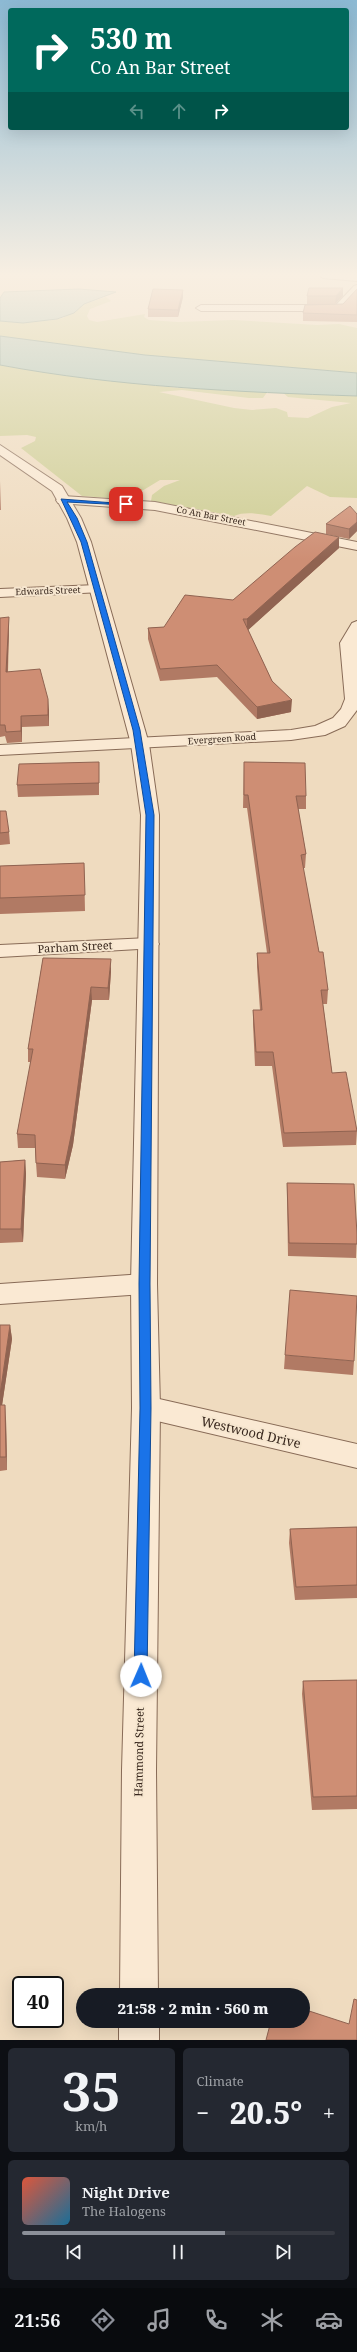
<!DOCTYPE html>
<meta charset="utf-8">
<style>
:root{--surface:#171b24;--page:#242831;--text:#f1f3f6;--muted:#9ea1a6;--line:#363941;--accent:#8c9099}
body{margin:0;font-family:"Noto Serif",serif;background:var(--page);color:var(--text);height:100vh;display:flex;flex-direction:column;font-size:15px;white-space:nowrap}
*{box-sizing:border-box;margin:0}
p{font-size:13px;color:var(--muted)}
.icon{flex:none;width:22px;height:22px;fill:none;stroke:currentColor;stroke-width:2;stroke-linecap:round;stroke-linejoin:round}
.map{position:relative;height:2040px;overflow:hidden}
.panel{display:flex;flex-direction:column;gap:8px;padding:8px;background:#0d0f14;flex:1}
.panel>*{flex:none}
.top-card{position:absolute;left:8px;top:8px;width:341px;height:122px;border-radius:4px;box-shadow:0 4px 16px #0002;background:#00695c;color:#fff;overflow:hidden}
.speed{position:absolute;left:12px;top:1976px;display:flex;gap:8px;font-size:20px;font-weight:700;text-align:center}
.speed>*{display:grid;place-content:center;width:52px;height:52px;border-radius:50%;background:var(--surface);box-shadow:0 4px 16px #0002;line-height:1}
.speed .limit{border:2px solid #111;border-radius:6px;background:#fff;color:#111}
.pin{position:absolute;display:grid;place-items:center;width:34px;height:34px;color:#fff;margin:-17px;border-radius:8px;box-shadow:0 2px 6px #0006}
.me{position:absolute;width:44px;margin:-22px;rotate:1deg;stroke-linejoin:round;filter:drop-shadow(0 0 3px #0008)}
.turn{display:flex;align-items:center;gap:14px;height:84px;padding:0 16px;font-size:18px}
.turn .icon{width:52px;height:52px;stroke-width:2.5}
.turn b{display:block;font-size:28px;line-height:34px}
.lanes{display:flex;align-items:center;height:38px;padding:0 16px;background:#0003;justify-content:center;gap:20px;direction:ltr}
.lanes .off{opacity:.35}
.big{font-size:30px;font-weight:800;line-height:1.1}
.panel .card{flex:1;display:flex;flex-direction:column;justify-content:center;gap:6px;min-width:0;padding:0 14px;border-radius:6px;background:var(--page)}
.panel .dial{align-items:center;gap:0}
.dial b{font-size:52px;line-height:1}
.song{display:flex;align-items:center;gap:12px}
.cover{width:48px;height:48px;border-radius:6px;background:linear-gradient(135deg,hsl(10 70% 55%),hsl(200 70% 35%))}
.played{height:4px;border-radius:2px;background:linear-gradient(90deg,var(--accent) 65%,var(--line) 65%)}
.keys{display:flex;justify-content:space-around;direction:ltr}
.heat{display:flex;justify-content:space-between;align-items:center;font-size:22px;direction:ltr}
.panel .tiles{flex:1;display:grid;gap:8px;grid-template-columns:1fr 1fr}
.card:last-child{grid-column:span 2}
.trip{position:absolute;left:76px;top:1988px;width:234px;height:40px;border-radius:20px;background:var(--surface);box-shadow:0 4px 16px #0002;font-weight:800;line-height:40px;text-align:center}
.tab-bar{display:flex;height:64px;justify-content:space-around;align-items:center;background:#090b0e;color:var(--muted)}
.tab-bar .icon{width:28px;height:28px}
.tab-bar .selected{color:var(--accent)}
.tab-bar b{font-size:18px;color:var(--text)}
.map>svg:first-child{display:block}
.green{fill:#cdcd93}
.water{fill:#a2c1b4;stroke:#6a8f81}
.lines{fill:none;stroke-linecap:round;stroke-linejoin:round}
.minor-casing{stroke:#886b57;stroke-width:2}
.tertiary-casing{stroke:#886b57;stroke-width:2}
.secondary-casing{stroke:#6a4c3a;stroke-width:2}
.minor{fill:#fae9d3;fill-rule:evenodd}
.tertiary{fill:#fae9d3;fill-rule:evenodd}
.secondary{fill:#fae9d3;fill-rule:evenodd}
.wall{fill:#b17a64}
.shaded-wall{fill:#906351}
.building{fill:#ce8e74;stroke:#906351}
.route{fill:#1a73e8;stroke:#114b97}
.labels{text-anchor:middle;stroke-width:4;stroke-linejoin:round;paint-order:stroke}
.far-street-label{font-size:9px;fill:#37261c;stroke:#f6e6cf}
.street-label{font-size:11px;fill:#37261c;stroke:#f6e6cf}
.near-street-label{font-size:13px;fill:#37261c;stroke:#f6e6cf}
</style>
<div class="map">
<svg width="357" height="2040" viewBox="0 0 357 2040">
<rect width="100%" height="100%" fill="#efdbbf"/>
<path class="green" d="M106,297L111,301L90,309L87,316L89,320L97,322L145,314L144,317L149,320L178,322L233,320L317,325L339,324L357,328V373L145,355L0,336V321L23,323L53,320L63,318L84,304Z
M0,365L78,377L177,388L268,391L263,398H249L182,390L159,392L234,408L252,410L276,408L287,412L288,417L308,418L332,407L351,403L288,397L282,392L357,396V498L330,497L307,486L271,516C259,514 245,511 234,516L151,501L152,495L164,486L180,480H160L132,497L122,499L82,496L21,448L35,441L36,437L27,435L0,436Z"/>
<path class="water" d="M79,289L116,292L84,304L74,313L57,319L23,323L0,321V298L4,292Z
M0,336L145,355L357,373V396C238,392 117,387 0,365Z"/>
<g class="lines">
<g class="minor-casing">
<path id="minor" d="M357,285V294L342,310L339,311H201L196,308L201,305H336L354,286Z
M63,496L155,502L357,542V550L155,510L58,503L56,500Z
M97,585L102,586L104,589L102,592L0,597V589Z
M357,621V710L345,726L325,735L291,740L0,755V745L291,730L315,726L333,718L341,709L345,699L340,643L352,623Z
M149,938L156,940L159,944L156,948L0,957V945Z
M144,1274L153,1277L157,1284L153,1291L144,1294L0,1304V1284Z
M146,1396L357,1444V1468L136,1416L132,1408L136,1400Z"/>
</g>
<g class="tertiary-casing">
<path id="tertiary" d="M0,445L62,486L81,518L91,542L149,744L159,815L157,1284L160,1408L156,1770L158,1995H120L122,1770L132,1408L131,1284L141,815L131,744L77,542L67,518L52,491L0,455Z
M119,2021H159V2040H119Z"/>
</g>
<g class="secondary-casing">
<path id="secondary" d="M319,275H357V281L323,278Z"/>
</g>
<use href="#minor" class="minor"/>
<use href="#tertiary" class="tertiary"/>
<use href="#secondary" class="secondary"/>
</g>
<path class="wall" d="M357,289V322L303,321V313L343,304Z
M307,296H343L335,304H307Z
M183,297L178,317H148V309Z
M0,481L1,510H0Z
M357,514V531L349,539L326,534V524Z
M339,537V548L248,630L272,681L291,712L257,719L217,677L160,681L148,639V628L164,627L233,600Z
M0,618L9,628L8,672L49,710V726L22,727V742L7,743L5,736L0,737Z
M244,762L306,796V809H298L306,854L305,868H303L319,952L328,990L327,1004H323L332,1073L357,1130L356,1145L283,1147L272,1066H255L253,1024V1010H260L257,967V953H267L247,808H243Z
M99,774V795L18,797L17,785Z
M0,811L9,832L10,844L0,845Z
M84,863L85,911L0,914V866Z
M43,958L111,971L109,1000H92L73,1145L65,1179L37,1177L35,1148H18L17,1134L31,1062H28V1049Z
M25,1160L26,1174L23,1242L0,1243V1162Z
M287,1183L357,1234L356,1258L288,1256L287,1196Z
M0,1325H10L12,1339L2,1405L6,1419L7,1470L0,1471Z
M285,1355L354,1361L353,1375L284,1369Z
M357,1527V1598L295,1600L289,1543L290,1529Z
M357,1680V1809L312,1810L302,1694L303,1681Z"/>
<path class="shaded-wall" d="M343,288V296L335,304L336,296Z
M183,290V297L178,317V310Z
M357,522V531L349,539V529Z
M339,537V548L247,631V619Z
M9,617V628L7,683L6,672Z
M48,699L49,710V726L48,715Z
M292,700L291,712L257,719V707Z
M21,716L22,727V742L21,731Z
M111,959V971L109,1000L108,988Z
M91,987L92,1000L73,1145L65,1179V1165Z
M25,1160L26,1174L23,1242L21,1229Z
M10,1325L12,1339L0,1419V1395Z
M5,1405L6,1419L7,1470L6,1457Z"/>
<path class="building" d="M309,288H343L336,296H307Z
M153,289L183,290L178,310L148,309Z
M357,289V315L303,313L305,305L343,304Z
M350,506L357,514V522L349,529L326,524Z
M315,532L339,537L247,619H243L272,681L292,700L257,707L217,665L160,669L148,628L164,627L185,595L233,600L295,547Z
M9,617L6,672L40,669L48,699V715L21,716V731L6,732L5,725H0V618Z
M99,762V783L17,785L19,764Z
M244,762L305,763L306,796H296L306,854L301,855L319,952H323L328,990H321L332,1073L346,1072L357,1131L284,1133L273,1052H256L253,1010H262L257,953H270L248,795H244Z
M0,811H6L9,832L0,833Z
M84,863L85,895L0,898V866Z
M43,958L111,959L108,988L91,987L72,1131L65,1165L36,1163L35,1135L17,1134L33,1049H28Z
M25,1160L21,1229H0V1162Z
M287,1183L354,1184L357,1234V1244L289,1243Z
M290,1290L357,1296L354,1361L285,1355Z
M0,1325H10L0,1395Z
M0,1405H5L6,1457H0Z
M357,1527V1585L296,1587L290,1529Z
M357,1680V1796L313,1797L303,1681Z
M354,1999L357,2000V2040H266L271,2021H303V2009L349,2024Z"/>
<linearGradient id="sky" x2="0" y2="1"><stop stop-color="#8cb9d3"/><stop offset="0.49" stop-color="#f8efe2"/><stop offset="1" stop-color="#f8efe2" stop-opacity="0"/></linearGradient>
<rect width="357" height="561" fill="url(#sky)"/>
<path class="route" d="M61,499L128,504L126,505L67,502L77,518L87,542L140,730L154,815L150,1284L151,1408L147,1676L145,1680L141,1682L136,1680L134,1676L140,1408L139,1284L146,815L133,730L81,542Z"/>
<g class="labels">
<g class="far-street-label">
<text transform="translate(211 516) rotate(11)" y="3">Co An Bar Street</text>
<text transform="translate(48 591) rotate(-2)" y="3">Edwards Street</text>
<text transform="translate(222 739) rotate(-4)" y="3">Evergreen Road</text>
</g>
<g class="street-label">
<text transform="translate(75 947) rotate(-3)" y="4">Parham Street</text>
<text transform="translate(139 1752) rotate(-89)" y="4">Hammond Street</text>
</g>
<g class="near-street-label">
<text transform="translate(251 1432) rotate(13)" y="5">Westwood Drive</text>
</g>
</g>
</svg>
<div class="speed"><div class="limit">40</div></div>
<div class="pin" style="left:126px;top:504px;background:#d93025"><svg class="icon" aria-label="arrive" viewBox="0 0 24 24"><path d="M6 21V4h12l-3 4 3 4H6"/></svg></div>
<svg class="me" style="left:141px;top:1676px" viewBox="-20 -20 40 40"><circle r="19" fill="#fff"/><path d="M0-13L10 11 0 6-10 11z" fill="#1a73e8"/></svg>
<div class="trip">21:58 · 2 min · 560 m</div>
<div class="top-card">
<div class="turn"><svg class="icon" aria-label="right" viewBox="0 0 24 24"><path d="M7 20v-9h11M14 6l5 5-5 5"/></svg><div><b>530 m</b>Co An Bar Street</div></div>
<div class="lanes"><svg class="icon off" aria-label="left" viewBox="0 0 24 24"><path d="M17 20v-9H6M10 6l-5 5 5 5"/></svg><svg class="icon off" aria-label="ahead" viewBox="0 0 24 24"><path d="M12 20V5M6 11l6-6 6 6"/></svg><svg class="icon" aria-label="right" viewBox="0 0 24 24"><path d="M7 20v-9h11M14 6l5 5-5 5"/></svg></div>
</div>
</div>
<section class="panel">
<div class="tiles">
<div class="card dial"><b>35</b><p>km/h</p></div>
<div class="card"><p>Climate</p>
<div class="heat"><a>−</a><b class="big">20.5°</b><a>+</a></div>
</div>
<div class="card">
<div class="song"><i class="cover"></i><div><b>Night Drive</b><p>The Halogens</p></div></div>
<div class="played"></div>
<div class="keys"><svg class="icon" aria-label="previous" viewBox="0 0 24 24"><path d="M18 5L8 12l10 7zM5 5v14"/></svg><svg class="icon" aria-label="pause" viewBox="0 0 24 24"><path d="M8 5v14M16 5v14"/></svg><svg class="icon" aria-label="next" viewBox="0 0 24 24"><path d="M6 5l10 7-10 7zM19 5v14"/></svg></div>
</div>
</div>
</section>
<nav class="tab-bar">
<b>21:56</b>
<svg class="icon selected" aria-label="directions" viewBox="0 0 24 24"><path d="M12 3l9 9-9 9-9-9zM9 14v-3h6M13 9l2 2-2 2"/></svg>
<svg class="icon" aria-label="music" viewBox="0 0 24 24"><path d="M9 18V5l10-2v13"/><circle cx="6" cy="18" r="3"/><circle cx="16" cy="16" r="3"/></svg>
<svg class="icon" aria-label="phone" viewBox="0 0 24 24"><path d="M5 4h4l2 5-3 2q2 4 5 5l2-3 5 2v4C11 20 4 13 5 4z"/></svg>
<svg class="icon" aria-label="climate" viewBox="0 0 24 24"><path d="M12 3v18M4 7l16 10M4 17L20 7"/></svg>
<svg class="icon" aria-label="car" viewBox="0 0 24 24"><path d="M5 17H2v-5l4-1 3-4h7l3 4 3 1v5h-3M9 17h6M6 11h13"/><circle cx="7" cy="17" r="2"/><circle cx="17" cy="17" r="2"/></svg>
</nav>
